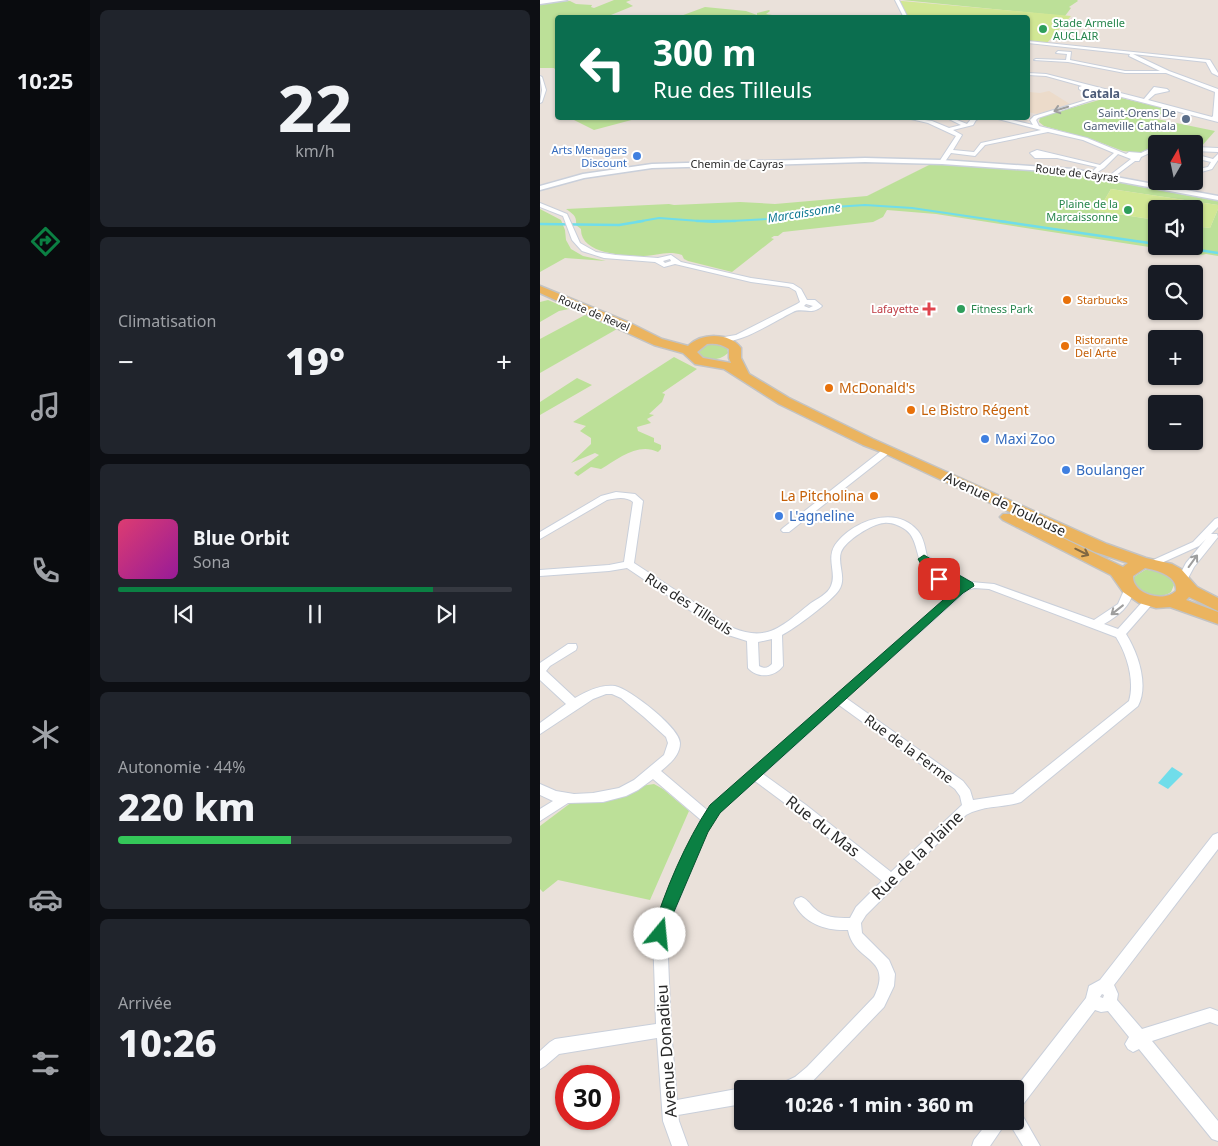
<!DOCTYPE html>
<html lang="fr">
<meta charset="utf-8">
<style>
:root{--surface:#171b24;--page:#20242c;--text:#f1f3f6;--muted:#9ea1a6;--line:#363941;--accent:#0b8043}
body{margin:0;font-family:"Noto Sans",sans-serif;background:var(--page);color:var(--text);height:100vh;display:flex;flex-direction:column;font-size:19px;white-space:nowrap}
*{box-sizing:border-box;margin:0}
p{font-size:16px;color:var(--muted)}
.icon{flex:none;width:28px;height:28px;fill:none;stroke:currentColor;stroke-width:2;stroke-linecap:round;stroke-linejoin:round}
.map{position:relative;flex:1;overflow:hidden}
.details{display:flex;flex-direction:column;gap:10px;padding:10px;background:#0d0f14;width:450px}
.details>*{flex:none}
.hud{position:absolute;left:15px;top:15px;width:475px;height:105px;border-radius:5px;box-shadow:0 1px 4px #0004;background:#0b6e4f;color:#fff;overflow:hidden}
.needle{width:32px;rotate:9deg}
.fabs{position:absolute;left:608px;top:135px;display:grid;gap:10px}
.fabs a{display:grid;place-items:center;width:55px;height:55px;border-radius:5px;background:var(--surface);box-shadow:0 1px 4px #0004;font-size:25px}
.speed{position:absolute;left:15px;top:1065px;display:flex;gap:10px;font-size:25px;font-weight:700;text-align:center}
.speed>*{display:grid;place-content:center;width:65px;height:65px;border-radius:50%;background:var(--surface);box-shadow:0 1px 4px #0004;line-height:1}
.speed .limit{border:8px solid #d22;background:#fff;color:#111}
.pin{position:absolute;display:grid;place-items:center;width:42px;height:42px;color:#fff;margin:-21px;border-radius:10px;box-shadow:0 2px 8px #0006}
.me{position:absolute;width:55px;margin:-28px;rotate:17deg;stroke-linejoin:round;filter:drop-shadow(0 0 4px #0008)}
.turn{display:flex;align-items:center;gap:18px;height:105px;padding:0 15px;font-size:22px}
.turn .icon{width:65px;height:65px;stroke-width:2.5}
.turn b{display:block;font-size:35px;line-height:42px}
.big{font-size:38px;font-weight:800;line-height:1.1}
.details .widget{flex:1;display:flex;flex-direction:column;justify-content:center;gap:8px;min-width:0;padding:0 18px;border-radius:8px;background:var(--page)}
.details .dial{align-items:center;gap:0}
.dial b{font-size:65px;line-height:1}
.song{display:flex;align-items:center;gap:15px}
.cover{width:60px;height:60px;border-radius:8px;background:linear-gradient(135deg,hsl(340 70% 55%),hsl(300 70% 35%))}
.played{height:5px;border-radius:2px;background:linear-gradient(90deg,var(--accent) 80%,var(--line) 80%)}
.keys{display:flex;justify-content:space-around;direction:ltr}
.heat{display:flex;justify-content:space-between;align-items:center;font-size:28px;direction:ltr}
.charge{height:8px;border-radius:4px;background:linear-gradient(90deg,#34c759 44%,var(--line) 0)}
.trip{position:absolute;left:194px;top:1080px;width:290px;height:50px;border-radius:5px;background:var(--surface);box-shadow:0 1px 4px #0004;font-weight:800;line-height:50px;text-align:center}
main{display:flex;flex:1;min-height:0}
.tabs{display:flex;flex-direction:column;width:90px;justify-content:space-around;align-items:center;background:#090b0e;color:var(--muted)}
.tabs .icon{width:35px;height:35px}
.tabs .on{color:var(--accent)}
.tabs b{font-size:22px;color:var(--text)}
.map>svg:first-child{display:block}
.education{fill:#ecdbca}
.green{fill:#bce098}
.pitch{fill:#d1e794}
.water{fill:#70ddea}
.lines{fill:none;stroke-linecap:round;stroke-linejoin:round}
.stream-far1{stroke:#70ddea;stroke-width:2}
.stream{stroke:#70ddea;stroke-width:2.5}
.minor-casing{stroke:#c9cfda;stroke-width:2}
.tertiary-casing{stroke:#c9cfda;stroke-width:3}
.secondary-casing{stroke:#c9cfda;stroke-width:3}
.primary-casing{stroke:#c3c3c3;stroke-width:3}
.minor{fill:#fff;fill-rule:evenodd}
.tertiary{fill:#fff;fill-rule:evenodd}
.secondary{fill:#fff;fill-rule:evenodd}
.primary{fill:#ebb45f;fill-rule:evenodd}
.oneway{stroke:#9e9e9e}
.oneway2{stroke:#806741}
.route{fill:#0b8043;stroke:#07532c}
.leisure-dot{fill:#2e9e5b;stroke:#fff;stroke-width:2}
.service-dot{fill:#5c6f8a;stroke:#fff;stroke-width:2}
.shop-dot{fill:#3f7fe0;stroke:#fff;stroke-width:2}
.food-dot{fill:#e8710a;stroke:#fff;stroke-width:2}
.health-dot{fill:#e0444e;stroke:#fff;stroke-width:2}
.labels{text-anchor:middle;stroke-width:4;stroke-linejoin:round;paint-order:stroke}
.far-leisure-label{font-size:11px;fill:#27864d;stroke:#fff;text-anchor:start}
.far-service-label{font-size:11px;fill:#4e5e75;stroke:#fff;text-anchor:end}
.far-shop-label{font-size:11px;fill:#366cbe;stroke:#fff;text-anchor:end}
.far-street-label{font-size:11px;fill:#282828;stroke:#fff}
.far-food-label{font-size:11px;fill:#c56008;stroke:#fff;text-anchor:start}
.far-health-label{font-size:11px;fill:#be3a42;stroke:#fff;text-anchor:end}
.far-neighbourhood-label{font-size:12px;font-weight:bold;fill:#4b5a77;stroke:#fff}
.far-water-label{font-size:12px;font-style:italic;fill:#127b93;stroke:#fff}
.food-label{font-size:14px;fill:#c56008;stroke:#fff;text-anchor:start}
.shop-label{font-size:14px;fill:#366cbe;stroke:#fff;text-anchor:start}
.street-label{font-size:14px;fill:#282828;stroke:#fff}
.near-street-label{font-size:16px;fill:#282828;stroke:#fff}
</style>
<main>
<nav class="tabs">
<b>10:25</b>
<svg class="icon on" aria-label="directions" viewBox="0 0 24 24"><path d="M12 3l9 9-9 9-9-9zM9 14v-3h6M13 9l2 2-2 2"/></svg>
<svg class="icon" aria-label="music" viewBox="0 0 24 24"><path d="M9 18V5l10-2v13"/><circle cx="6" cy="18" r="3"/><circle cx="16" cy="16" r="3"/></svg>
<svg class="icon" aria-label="phone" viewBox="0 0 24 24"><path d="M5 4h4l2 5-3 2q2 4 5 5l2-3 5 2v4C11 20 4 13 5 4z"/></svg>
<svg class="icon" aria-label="climate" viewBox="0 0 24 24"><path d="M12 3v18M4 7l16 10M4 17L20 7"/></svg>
<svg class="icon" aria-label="car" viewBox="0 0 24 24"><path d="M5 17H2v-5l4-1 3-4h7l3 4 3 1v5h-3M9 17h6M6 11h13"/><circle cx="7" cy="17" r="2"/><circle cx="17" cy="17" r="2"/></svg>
<svg class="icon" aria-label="filters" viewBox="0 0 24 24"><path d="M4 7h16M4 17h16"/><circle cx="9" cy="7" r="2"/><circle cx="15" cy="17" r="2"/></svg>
</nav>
<section class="details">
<div class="widget dial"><b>22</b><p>km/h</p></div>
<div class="widget"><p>Climatisation</p>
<div class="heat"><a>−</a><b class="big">19°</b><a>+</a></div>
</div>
<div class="widget">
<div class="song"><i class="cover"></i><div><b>Blue Orbit</b><p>Sona</p></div></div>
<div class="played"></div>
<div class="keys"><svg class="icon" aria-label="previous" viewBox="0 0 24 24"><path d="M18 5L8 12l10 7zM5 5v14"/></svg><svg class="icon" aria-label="pause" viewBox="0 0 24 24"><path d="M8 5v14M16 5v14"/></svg><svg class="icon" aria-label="next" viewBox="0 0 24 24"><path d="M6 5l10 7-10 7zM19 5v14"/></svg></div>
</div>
<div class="widget"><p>Autonomie · 44%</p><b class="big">220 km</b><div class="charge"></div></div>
<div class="widget"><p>Arrivée</p><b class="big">10:26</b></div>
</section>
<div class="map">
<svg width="678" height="1146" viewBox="0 0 678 1146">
<rect width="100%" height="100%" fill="#eae1da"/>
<path class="education" d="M488,89L489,92L500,93L509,91L530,104L497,114L488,112Z"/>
<path class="green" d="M74,0H91L86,2L93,6L66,17L18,18L17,71L14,68H0V3L30,1L36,4L52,5L51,7L54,8Z
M362,0H537L538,1L529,7L531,8L525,16Z
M165,7L206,11L217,15V13L229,10L230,11L226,14L232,15L219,18L207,15L204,18L138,17Z
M573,96L635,111L629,116L612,113L607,117L675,131L660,148L654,147V144H639L616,140L611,143V147L600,153L583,151L551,139L504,126L499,122L500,117Z
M30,118H99L54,130Z
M391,164L516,171L678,201V205L571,189L558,211L616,220V246H654V226L670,228L678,209V256L666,254L661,255L396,214L347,210L343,217L333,222L243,232L238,236H234L231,238L234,239L192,272L148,261L144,259L142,255C127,250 117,256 103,256C84,256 40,254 41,229L36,225C37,216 33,214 26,209L129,204L134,205L200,202L235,204L327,196Z
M0,209L21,220L25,230L26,240L31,249L43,256L66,261L25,258L0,272Z
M8,300L29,309L19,311L0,322V302Z
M45,315L77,329L0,373V339Z
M174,343L187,347L188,353C178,362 166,361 156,354L157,349L166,344Z
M134,357L157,369L122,393L125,394L122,402L109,414L114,415L107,419L111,423L97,427L98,431L114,438V442L121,445V449L118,452C98,442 78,459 61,469L51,467L38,476L34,473L59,455L55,453L31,463L51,444V438L40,431L46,426L33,422Z
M37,378L52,385L0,415V402Z
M605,570C617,570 630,573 634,585L631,592C620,600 591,596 594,577Z
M114,784L123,789L149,811L110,900L18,880L3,892L0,889V826L32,802L85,796L101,786Z"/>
<path class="pitch" d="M359,1H362L531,16L507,43L488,41V18L366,17Z
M571,189L678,205V209L670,228L654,226V209H616V220L558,211Z"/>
<path class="water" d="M632,767L643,774L628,789L618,783Z"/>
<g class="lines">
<path class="stream-far1" d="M96,222L119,218L173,222L227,219L278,208L325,205L372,208L467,222"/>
<path class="stream" d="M157,221H195
M459,221L616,244
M0,224L79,225L103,221
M633,246L678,253"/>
<g class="minor-casing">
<path id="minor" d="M355,0H359L368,18H364Z
M488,41L670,60L678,73V76L672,73L666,62L593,54L629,71L678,89V122L547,88H545L558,96L562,97L498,118L496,120L499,126L547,138L586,154L589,152L601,153L616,146V150L601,157L599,161H595L571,179L569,178V176L591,159L578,154L564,168L556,173L553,171L557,167L517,158H495L490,153L497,150L560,165L574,153L543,140L508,132L445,145L435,156L411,153L404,163H400L399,162L416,136L388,123L371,119V118L392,121L409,128L421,125L407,118H412L427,124L432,118H440L436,120L433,125L413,130L422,135L413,150L434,152L441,143L501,130L458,119V118H464L493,125L490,120L494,116L553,98L539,89V87L542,86L506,76L488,75V73L506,74L604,99L614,87L627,89L629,91L615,94L608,100L672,117L673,116L675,92L626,73H585L528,62L494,60L496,59L526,60L527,54L516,53L518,51L531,52L530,60L585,71H620L589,56L590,54L488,43Z
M0,76L2,77L6,90L2,102L0,103L2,90Z
M654,147L678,148V152L654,151Z
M654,154L673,159L678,154V160L672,169L654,174V170L668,167L671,162L654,158Z
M0,203L27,214L40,243L56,252L76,255L118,258L131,255L141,262L211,278L253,284L261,289L267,300H275L282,306C272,316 263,307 253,312C233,322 201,344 178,342V338L196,335L257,304L260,302L256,291L249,287L211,282L135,264L124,267L115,262L64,258L42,251L32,240L23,216L0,207ZM130,259L131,261L125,263L123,261ZM266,304L273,306L269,308L264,306Z
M344,450L347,451L348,453L347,455L249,532H243L241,530L243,528L341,451Z
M76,492L95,494L103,501L94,563L193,628C229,643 244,624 271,603C277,599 288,594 291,586C297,573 286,559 295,545C312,521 356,504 378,531C384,538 385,548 387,556L431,582L454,584L554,620L578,604L585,588H593L594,590C590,607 579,615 564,624L578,629L605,599H613L614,602L586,634C598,653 609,685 598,706L481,802C463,808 443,805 426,815L326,915L321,923L322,933L349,960L355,974L354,986L344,1007L265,1089H237L240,1084L255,1077L267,1067L334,997C354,956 314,963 308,930C287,931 264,924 254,903L256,899L261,897C267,899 269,903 274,908C284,918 296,918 310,918L316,907L342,881L258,813L215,781L179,813L167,832L133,914L127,934L131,1030L137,1100L202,1088L203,1089L202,1104L138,1115L139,1121L148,1146H132L123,1121L117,1038L19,1054L5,1066L0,1069V1051L10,1042L15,1039L116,1024L113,934L119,914L161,820L113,779L98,790L86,796L63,802L28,803L0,821V809L13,801L0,795V784L16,791L34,794L53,793L79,788L94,780L124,755L128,743L126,737L104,717L81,698L72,694H66L53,699L0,734V723L26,704L0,680V663L28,644H36L37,647L36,650L10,666L6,671L35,698C47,691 61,684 75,686C90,689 140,728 140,743C140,756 129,764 121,771L167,810L171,805L413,592C403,586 391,581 385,571C376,559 378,539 366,530C360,526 352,522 344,523C332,524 306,540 301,552C297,564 307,578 299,590C293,600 254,629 242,635L243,666C235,677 218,679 208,668L207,641L185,634L87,568L69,571L0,576V570L69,565L84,562L93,502C86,496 76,498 67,500L0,539V532L61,496ZM393,569L420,585L419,586L404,577ZM434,588L449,589L576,637C587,654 595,681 589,701L473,794L433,800L430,790L423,781L306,698L427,590ZM232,639V664C228,668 225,669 219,666L218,642ZM299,705L415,789L420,796L422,805L351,872L266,805L223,774Z
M678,518V527L671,534H677L678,537L654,567L646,582L642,583L637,580L646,563L666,539L659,546L617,565H611L609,563L611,561L653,542L675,519Z
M678,833V849L574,985L578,994L577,1000L602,1029L670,1008L678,1011V1025L670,1022L612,1041L678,1121V1141L672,1139L599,1049L593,1052L588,1049L585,1044L589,1037L568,1011L561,1012L555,1010L481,1107L475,1109V1089L546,998L549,986L560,980L673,835ZM562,994L564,995L563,998L560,997Z
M475,1111L481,1113L500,1146H483L468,1121H475Z
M449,1121H467L450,1146H432L434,1140Z"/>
</g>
<g class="tertiary-casing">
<path id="tertiary" d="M325,158L402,160L533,169L678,196V200L533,173L402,164L325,162L112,168L44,178L0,190V186L43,174L112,164Z"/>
</g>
<g class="secondary-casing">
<path id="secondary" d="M0,0H27L0,4Z"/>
</g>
<g class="primary-casing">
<path id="primary" d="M0,286L90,323L122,339L148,346C161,333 189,332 201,348V358L209,374L249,398L333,439L567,544L606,558L632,564L641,569L657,587L678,598V611L649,597L646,600L678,612V624L630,607L616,608L599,603L583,592L571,575L463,520L460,517L463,514H473L583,567L588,563L555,552L344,453L323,445L239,404L184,369L155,364L143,353L114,345L0,293ZM167,344C175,343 182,344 189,349V358L191,363L163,358L157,352ZM605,568C617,570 638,576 636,591C623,603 592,594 593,576Z"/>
</g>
<use href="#minor" class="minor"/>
<use href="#tertiary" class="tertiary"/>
<use href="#secondary" class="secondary"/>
<use href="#primary" class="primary"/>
</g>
<defs><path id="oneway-shaft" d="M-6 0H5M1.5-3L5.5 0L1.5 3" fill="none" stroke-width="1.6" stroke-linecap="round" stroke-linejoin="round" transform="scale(1.25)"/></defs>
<g class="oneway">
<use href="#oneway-shaft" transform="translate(521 109) rotate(163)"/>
<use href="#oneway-shaft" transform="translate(653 561) rotate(-54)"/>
<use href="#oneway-shaft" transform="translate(577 610) rotate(142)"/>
</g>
<use class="oneway2" href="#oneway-shaft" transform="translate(542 552) rotate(26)"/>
<path class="route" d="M384,555L433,583L434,586L423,593L180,813L168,832L133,914L125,940L120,942L114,940L112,934C124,892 146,841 170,805L419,586L399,573L405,579L403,582C389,585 384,569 378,559Z"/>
<g class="leisure-dot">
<circle cx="503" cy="29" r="5"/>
<circle cx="588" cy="210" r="5"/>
<circle cx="421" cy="309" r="5"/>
</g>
<circle class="service-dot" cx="646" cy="119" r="5"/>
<g class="shop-dot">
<circle cx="97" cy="156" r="5"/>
<circle cx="445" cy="439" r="5"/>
<circle cx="526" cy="470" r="5"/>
<circle cx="239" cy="516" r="5"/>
</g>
<g class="food-dot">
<circle cx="527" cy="300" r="5"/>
<circle cx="525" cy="346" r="5"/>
<circle cx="289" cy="388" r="5"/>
<circle cx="371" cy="410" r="5"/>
<circle cx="334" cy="496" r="5"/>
</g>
<path class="health-dot" d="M386.5 301.5h5v5h5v5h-5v5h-5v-5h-5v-5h5z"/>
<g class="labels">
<g class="far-leisure-label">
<text x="513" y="27">Stade Armelle<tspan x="513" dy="13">AUCLAIR</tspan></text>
<text x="578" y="208" text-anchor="end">Plaine de la<tspan x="578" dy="13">Marcaissonne</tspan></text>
<text x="431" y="313">Fitness Park</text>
</g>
<g class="far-service-label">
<text x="636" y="117">Saint-Orens De<tspan x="636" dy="13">Gameville Cathala</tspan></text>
</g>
<g class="far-shop-label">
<text x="87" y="154">Arts Menagers<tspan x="87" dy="13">Discount</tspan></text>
</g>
<g class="far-street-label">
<text x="197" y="168">Chemin de Cayras</text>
<text transform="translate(537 173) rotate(7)" y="4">Route de Cayras</text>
<text transform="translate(54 313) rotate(23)" y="4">Route de Revel</text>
</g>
<g class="far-food-label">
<text x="537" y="304">Starbucks</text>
<text x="535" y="344">Ristorante<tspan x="535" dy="13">Del Arte</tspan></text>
</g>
<g class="far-health-label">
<text x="379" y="313">Lafayette</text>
</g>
<g class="far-neighbourhood-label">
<text x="561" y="98">Catala</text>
</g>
<g class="far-water-label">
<text transform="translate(264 213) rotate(-9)" y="4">Marcaissonne</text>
</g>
<g class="food-label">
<text x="299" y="393">McDonald's</text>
<text x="381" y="415">Le Bistro Régent</text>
<text x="324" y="501" text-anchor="end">La Pitcholina</text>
</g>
<g class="shop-label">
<text x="455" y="444">Maxi Zoo</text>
<text x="536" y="475">Boulanger</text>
<text x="249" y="521">L'agneline</text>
</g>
<g class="street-label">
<text transform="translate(465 504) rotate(25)" y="5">Avenue de Toulouse</text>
<text transform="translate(149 604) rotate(33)" y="5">Rue des Tilleuls</text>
<text transform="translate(369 749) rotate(36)" y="5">Rue de la Ferme</text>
</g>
<g class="near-street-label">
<text transform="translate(283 826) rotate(38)" y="6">Rue du Mas</text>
<text transform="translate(377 855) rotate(-44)" y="6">Rue de la Plaine</text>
<text transform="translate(126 1051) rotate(-94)" y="6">Avenue Donadieu</text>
</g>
</g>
</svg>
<div class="fabs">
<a><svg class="needle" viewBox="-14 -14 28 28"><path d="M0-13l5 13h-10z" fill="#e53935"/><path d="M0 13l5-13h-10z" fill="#9ea1a6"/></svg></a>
<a><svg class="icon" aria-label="sound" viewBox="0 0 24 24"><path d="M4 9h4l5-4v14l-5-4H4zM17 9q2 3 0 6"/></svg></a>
<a><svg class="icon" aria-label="search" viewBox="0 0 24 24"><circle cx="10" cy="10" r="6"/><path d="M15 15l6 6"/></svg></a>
<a>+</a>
<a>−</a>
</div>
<div class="speed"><div class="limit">30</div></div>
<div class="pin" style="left:399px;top:579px;background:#d93025"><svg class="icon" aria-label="arrive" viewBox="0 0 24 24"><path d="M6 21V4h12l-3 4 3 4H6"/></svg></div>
<svg class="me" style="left:120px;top:934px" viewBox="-20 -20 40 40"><circle r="19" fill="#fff"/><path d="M0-13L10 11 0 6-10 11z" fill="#0b8043"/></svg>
<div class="trip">10:26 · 1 min · 360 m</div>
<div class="hud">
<div class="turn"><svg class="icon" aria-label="left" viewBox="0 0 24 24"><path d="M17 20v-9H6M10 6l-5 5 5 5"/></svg><div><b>300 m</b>Rue des Tilleuls</div></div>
</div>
</div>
</main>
